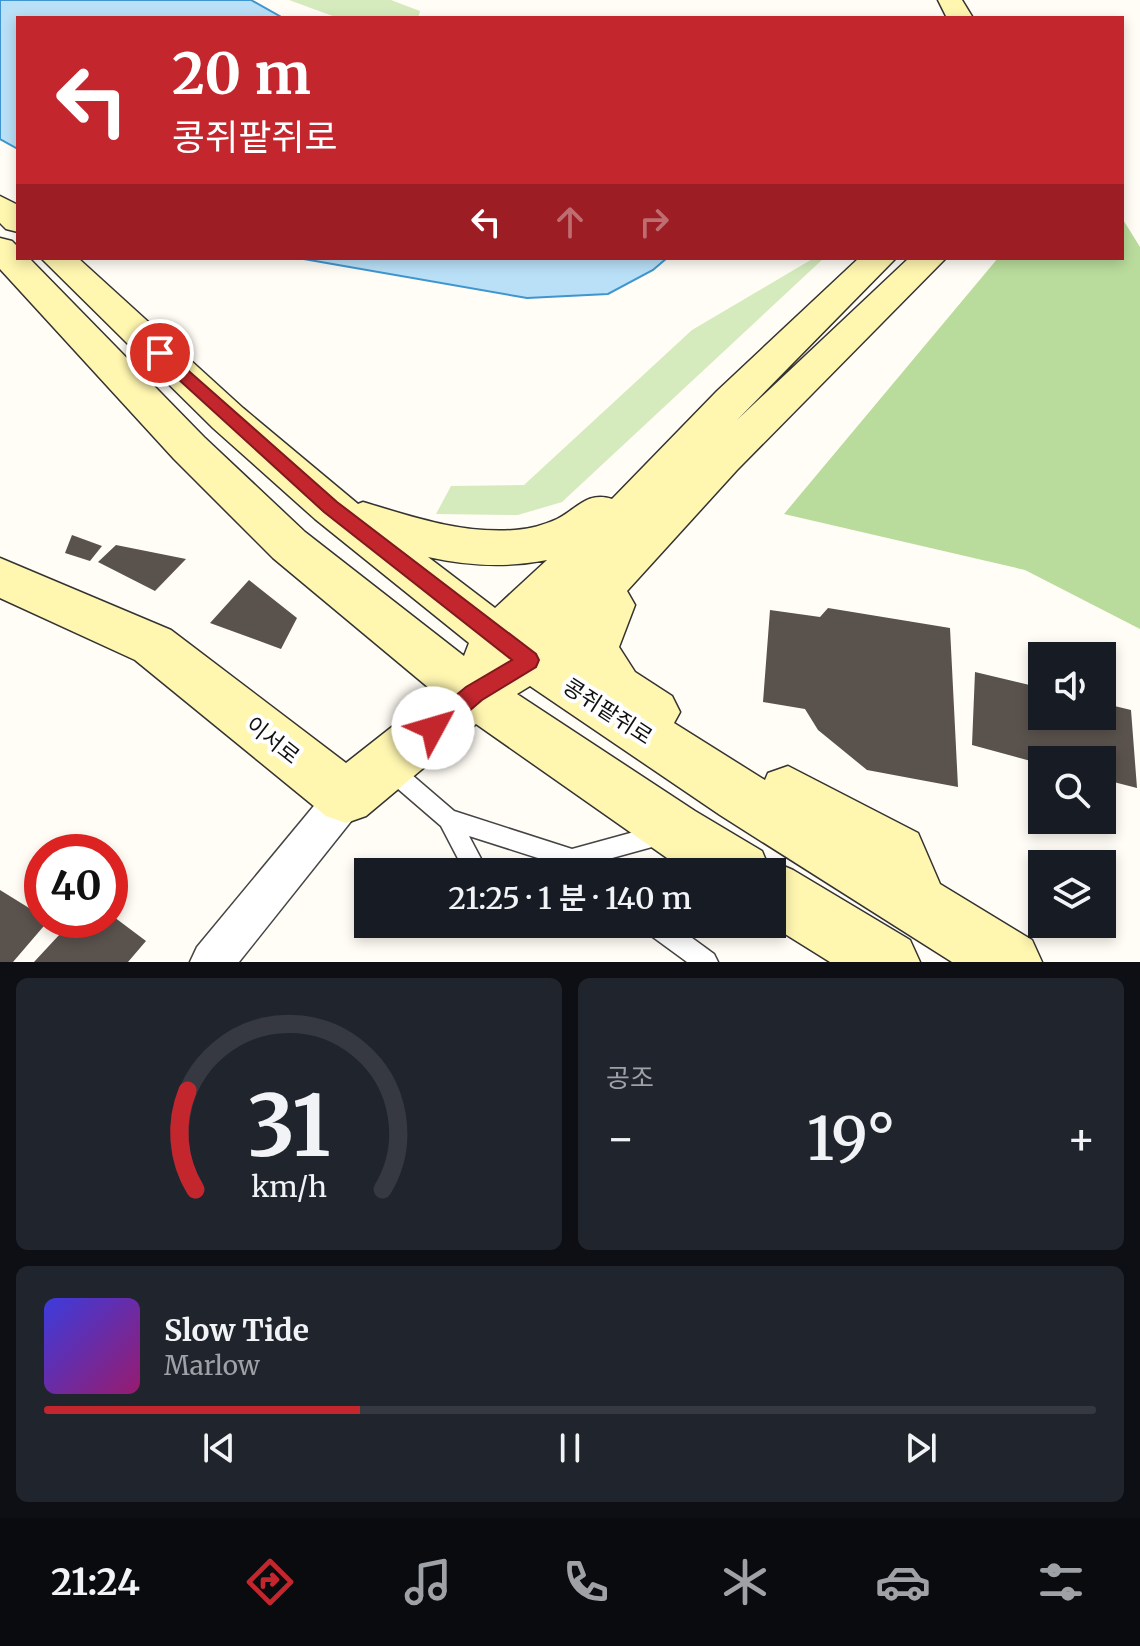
<!DOCTYPE html>
<html lang="ko">
<meta charset="utf-8">
<style>
:root{--surface:#171b24;--page:#20242c;--text:#f1f3f6;--muted:#9ea1a6;--line:#363941;--accent:#c4262e}
body{margin:0;font-family:Merriweather,"Noto Sans KR",serif;background:var(--page);color:var(--text);height:100vh;display:flex;flex-direction:column;font-size:30px;white-space:nowrap}
*{box-sizing:border-box;margin:0}
p{font-size:26px;color:var(--muted)}
.icon{flex:none;width:44px;height:44px;fill:none;stroke:currentColor;stroke-width:2;stroke-linecap:round;stroke-linejoin:round}
.map{position:relative;height:962px;overflow:hidden}
.panel{display:flex;flex-direction:column;gap:16px;padding:16px;background:#0d0f14;flex:1}
.panel>*{flex:none}
.guide{position:absolute;left:16px;top:16px;width:1108px;height:244px;border-radius:0px;box-shadow:0 4px 12px #0003;background:#c4262e;color:#fff;overflow:hidden}
.controls{position:absolute;left:1028px;top:642px;display:grid;gap:16px}
.controls a{display:grid;place-items:center;width:88px;height:88px;border-radius:0px;background:var(--surface);box-shadow:0 4px 12px #0003;font-size:40px}
.speed{position:absolute;left:24px;top:834px;display:flex;gap:16px;font-size:40px;font-weight:700;text-align:center}
.speed>*{display:grid;place-content:center;width:104px;height:104px;border-radius:50%;background:var(--surface);box-shadow:0 4px 12px #0003;line-height:1}
.speed .limit{border:12px solid #d22;background:#fff;color:#111}
.pin{position:absolute;display:grid;place-items:center;width:68px;height:68px;color:#fff;margin:-34px;border:4px solid #fff;border-radius:50%;box-shadow:0 2px 8px #0007}
.me{position:absolute;width:88px;margin:-44px;rotate:51deg;stroke-linejoin:round;filter:drop-shadow(0 0 6px #0008)}
.turn{display:flex;align-items:center;gap:28px;height:168px;padding:0 24px;font-size:36px}
.turn .icon{width:104px;height:104px;stroke-width:2.5}
.turn b{display:block;font-size:56px;line-height:68px}
.lanes{display:flex;align-items:center;height:76px;padding:0 24px;background:#0003;justify-content:center;gap:40px;direction:ltr}
.lanes .off{opacity:.35}
.big{font-size:60px;font-weight:600;line-height:1.1}
.panel .widget{flex:1;display:flex;flex-direction:column;justify-content:center;gap:12px;min-width:0;padding:0 28px;border-radius:12px;background:var(--page)}
.panel .dial{align-items:center;gap:0}
.dial svg{height:208px;overflow:visible;fill:none;stroke:var(--line);stroke-width:7;stroke-linecap:round;text-anchor:middle}
.dial text{fill:var(--text);stroke:none}
.song{display:flex;align-items:center;gap:24px}
.cover{width:96px;height:96px;border-radius:12px;background:linear-gradient(135deg,hsl(240 70% 55%),hsl(320 70% 35%))}
.played{height:8px;border-radius:4px;background:linear-gradient(90deg,var(--accent) 30%,var(--line) 30%)}
.keys{display:flex;justify-content:space-around;direction:ltr}
.heat{display:flex;justify-content:space-between;align-items:center;font-size:44px;direction:ltr}
.panel .tiles{flex:1;display:grid;gap:16px;grid-template-columns:1fr 1fr}
.widget:last-child{grid-column:span 2}
.trip{position:absolute;left:354px;top:858px;width:432px;height:80px;border-radius:0px;background:var(--surface);box-shadow:0 4px 12px #0003;font-weight:600;line-height:80px;text-align:center}
.dock{display:flex;height:128px;justify-content:space-around;align-items:center;background:#090b0e;color:var(--muted)}
.dock .icon{width:56px;height:56px}
.dock .on{color:var(--accent)}
.dock b{font-size:36px;color:var(--text)}
.map>svg:first-child{display:block}
.green{fill:#d5ebbd}
.forest{fill:#b9dc9c}
.water{fill:#b9e0f7;stroke:#3f96cf;stroke-width:2}
.building{fill:#5a524d}
.lines{fill:none;stroke-linecap:round;stroke-linejoin:round}
.lane-casing{stroke:#444;stroke-width:3}
.street-casing{stroke:#444;stroke-width:3}
.secondary-casing{stroke:#333;stroke-width:3}
.lane{fill:#fff;fill-rule:evenodd}
.street{fill:#fff;fill-rule:evenodd}
.secondary{fill:#fff6b0;fill-rule:evenodd}
.route{fill:#c4262e;stroke:#7f191e;stroke-width:2}
.labels{text-anchor:middle;stroke-width:8;stroke-linejoin:round;paint-order:stroke}
.street-label{font-size:22px;fill:#111;stroke:#fff}
</style>
<div class="map">
<svg width="1140" height="962" viewBox="0 0 1140 962">
<rect width="100%" height="100%" fill="#fffdf5"/>
<path class="green" d="M289,0H391L420,11L418,18H338Z
M814,258H824L562,502L518,515L436,514L451,486L524,485L692,330Z"/>
<path class="forest" d="M1122,218L1140,247V629L1025,570L784,514L998,258H1122Z"/>
<path class="water" d="M0,0H251L283,18H18V149L0,139Z
M298,258H667L653,270L608,294L527,298Z"/>
<path class="building" d="M72,535L102,546L90,561L65,553Z
M116,545L186,559L155,591L98,562Z
M249,580L297,618L281,649L210,623Z
M828,608L950,628L958,787L867,770L818,730L805,709L763,702L770,610L820,617Z
M975,672L1042,688V716H1102V703L1131,710L1137,788L1102,779V760H1042V764L972,745Z
M0,890L42,916V920H49L13,962H0Z
M110,914L146,941L128,962H34L73,920H110Z"/>
<g class="lines">
<g class="lane-casing">
<path id="lane" d="M390,760L397,762L454,811L572,849L663,824L671,827L674,834L671,841L663,844L594,863L599,872H571L566,867L469,836L488,872H465L441,826L383,776L380,769L383,762Z
M643,924H673L714,954L718,962H687L646,932Z"/>
</g>
<g class="street-casing">
<path id="street" d="M346,779L360,784L365,797L360,810L239,962H190L197,947L332,784Z"/>
</g>
<g class="secondary-casing">
<path id="secondary" d="M938,0H962L973,18H947Z
M0,196L18,205V232L6,229L0,223Z
M0,238L12,241L18,247V258H29L204,437L305,532L464,656L469,643L315,519L213,428L41,258H78L243,408L358,504L363,502C413,517 462,534 515,530C529,529 544,525 557,519C577,509 587,491 612,499L717,391L859,258H896L737,420L909,258H946L737,470L627,591L635,605L619,647L635,672L672,696L680,712L674,723L760,777L765,780L768,773L788,766L918,833L940,884L1032,940L1042,962H952L720,815L530,686L517,694L695,811L762,851L767,863L772,861L793,870L910,940L920,962H830L769,924H772V872H687L476,724L366,816L346,823L326,816L135,660L0,598V558L171,630L346,763L435,693L273,558L174,459L0,269ZM428,557C469,566 506,568 547,560L495,608Z"/>
</g>
<use href="#lane" class="lane"/>
<use href="#street" class="street"/>
<use href="#secondary" class="secondary"/>
</g>
<path class="route" d="M160,348L165,350L337,502L536,654L539,660L536,667L482,700L441,735L433,737L425,735L421,728L425,721L466,687L512,660L324,512L154,357V350Z"/>
<g class="labels">
<g class="street-label">
<text transform="translate(608 711) rotate(33)" y="8">콩쥐팥쥐로</text>
<text transform="translate(273 740) rotate(38)" y="8">이서로</text>
</g>
</g>
</svg>
<div class="controls">
<a><svg class="icon" aria-label="sound" viewBox="0 0 24 24"><path d="M4 9h4l5-4v14l-5-4H4zM17 9q2 3 0 6"/></svg></a>
<a><svg class="icon" aria-label="search" viewBox="0 0 24 24"><circle cx="10" cy="10" r="6"/><path d="M15 15l6 6"/></svg></a>
<a><svg class="icon" aria-label="layers" viewBox="0 0 24 24"><path d="M12 4l9 5-9 5-9-5zM3 14l9 5 9-5"/></svg></a>
</div>
<div class="speed"><div class="limit">40</div></div>
<div class="pin" style="left:160px;top:353px;background:#d93025"><svg class="icon" aria-label="arrive" viewBox="0 0 24 24"><path d="M6 21V4h12l-3 4 3 4H6"/></svg></div>
<svg class="me" style="left:433px;top:728px" viewBox="-20 -20 40 40"><circle r="19" fill="#fff"/><path d="M0-13L10 11 0 6-10 11z" fill="#c4262e"/></svg>
<div class="trip">21:25 · 1 분 · 140 m</div>
<div class="guide">
<div class="turn"><svg class="icon" aria-label="left" viewBox="0 0 24 24"><path d="M17 20v-9H6M10 6l-5 5 5 5"/></svg><div><b>20 m</b>콩쥐팥쥐로</div></div>
<div class="lanes"><svg class="icon" aria-label="left" viewBox="0 0 24 24"><path d="M17 20v-9H6M10 6l-5 5 5 5"/></svg><svg class="icon off" aria-label="ahead" viewBox="0 0 24 24"><path d="M12 20V5M6 11l6-6 6 6"/></svg><svg class="icon off" aria-label="right" viewBox="0 0 24 24"><path d="M7 20v-9h11M14 6l5 5-5 5"/></svg></div>
</div>
</div>
<section class="panel">
<div class="tiles">
<div class="widget dial"><svg viewBox="0 0 100 80">
<path d="M14 69A42 42 0 1 1 86 69"/>
<path d="M14 69A42 42 0 0 1 11 31" stroke="#c4262e"/>
<text x="50" y="56" font-size="32" font-weight="700">31</text>
<text x="50" y="72" font-size="11">km/h</text>
</svg></div>
<div class="widget"><p>공조</p>
<div class="heat"><a>−</a><b class="big">19°</b><a>+</a></div>
</div>
<div class="widget">
<div class="song"><i class="cover"></i><div><b>Slow Tide</b><p>Marlow</p></div></div>
<div class="played"></div>
<div class="keys"><svg class="icon" aria-label="previous" viewBox="0 0 24 24"><path d="M18 5L8 12l10 7zM5 5v14"/></svg><svg class="icon" aria-label="pause" viewBox="0 0 24 24"><path d="M8 5v14M16 5v14"/></svg><svg class="icon" aria-label="next" viewBox="0 0 24 24"><path d="M6 5l10 7-10 7zM19 5v14"/></svg></div>
</div>
</div>
</section>
<nav class="dock">
<b>21:24</b>
<svg class="icon on" aria-label="directions" viewBox="0 0 24 24"><path d="M12 3l9 9-9 9-9-9zM9 14v-3h6M13 9l2 2-2 2"/></svg>
<svg class="icon" aria-label="music" viewBox="0 0 24 24"><path d="M9 18V5l10-2v13"/><circle cx="6" cy="18" r="3"/><circle cx="16" cy="16" r="3"/></svg>
<svg class="icon" aria-label="phone" viewBox="0 0 24 24"><path d="M5 4h4l2 5-3 2q2 4 5 5l2-3 5 2v4C11 20 4 13 5 4z"/></svg>
<svg class="icon" aria-label="climate" viewBox="0 0 24 24"><path d="M12 3v18M4 7l16 10M4 17L20 7"/></svg>
<svg class="icon" aria-label="car" viewBox="0 0 24 24"><path d="M5 17H2v-5l4-1 3-4h7l3 4 3 1v5h-3M9 17h6M6 11h13"/><circle cx="7" cy="17" r="2"/><circle cx="17" cy="17" r="2"/></svg>
<svg class="icon" aria-label="filters" viewBox="0 0 24 24"><path d="M4 7h16M4 17h16"/><circle cx="9" cy="7" r="2"/><circle cx="15" cy="17" r="2"/></svg>
</nav>
